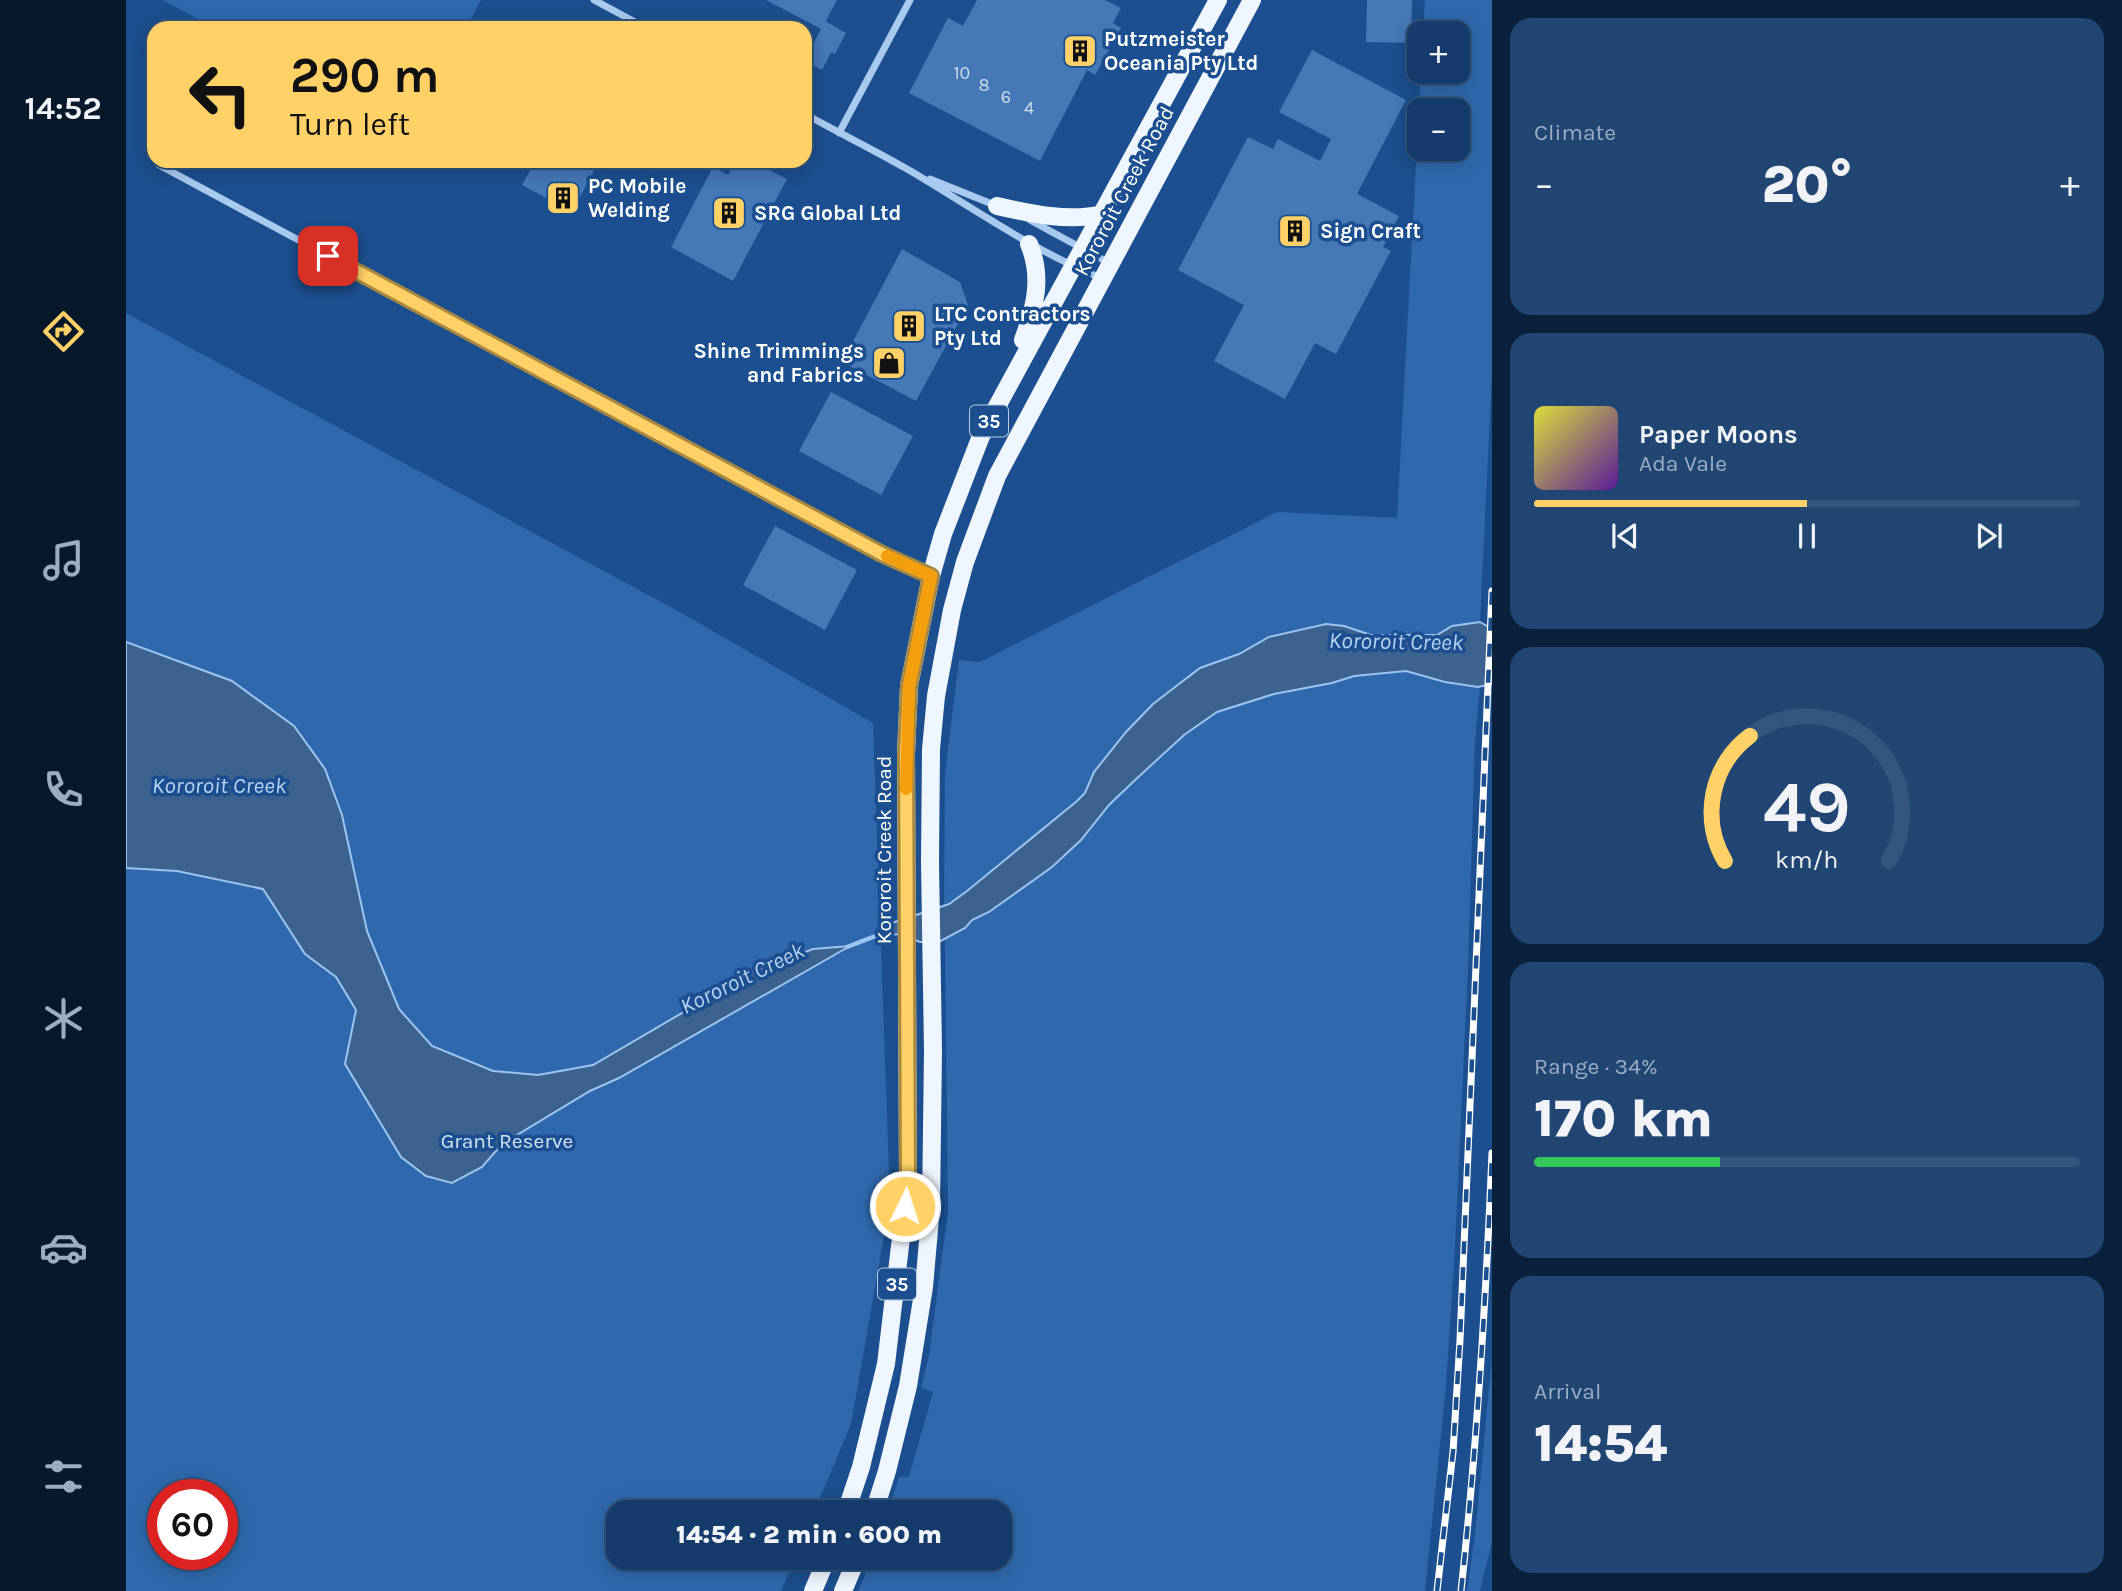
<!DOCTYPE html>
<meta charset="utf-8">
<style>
:root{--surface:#143b6b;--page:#214673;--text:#f1f3f6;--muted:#9dadc1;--line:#33557e;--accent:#ffd166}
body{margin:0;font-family:Karla,sans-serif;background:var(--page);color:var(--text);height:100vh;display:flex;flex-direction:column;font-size:26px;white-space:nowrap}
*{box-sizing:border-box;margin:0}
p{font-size:23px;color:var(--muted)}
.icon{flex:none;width:38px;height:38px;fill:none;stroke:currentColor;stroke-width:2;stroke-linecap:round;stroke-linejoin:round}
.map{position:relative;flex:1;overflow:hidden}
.side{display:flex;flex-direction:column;gap:18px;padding:18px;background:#0b203b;width:630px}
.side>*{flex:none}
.hud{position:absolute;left:21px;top:21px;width:665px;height:147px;border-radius:21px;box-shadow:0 4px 18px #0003,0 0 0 2px var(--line);background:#ffd166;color:#111;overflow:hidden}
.fabs{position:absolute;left:1281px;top:21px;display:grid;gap:14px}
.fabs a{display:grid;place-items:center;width:63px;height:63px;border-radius:14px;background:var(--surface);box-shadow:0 4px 18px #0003,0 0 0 2px var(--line);font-size:35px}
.speed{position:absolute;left:21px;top:1479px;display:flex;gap:14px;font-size:35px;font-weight:700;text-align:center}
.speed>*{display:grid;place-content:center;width:91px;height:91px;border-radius:50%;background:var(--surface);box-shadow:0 4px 18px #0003,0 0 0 2px var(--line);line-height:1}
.speed .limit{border:10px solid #d22;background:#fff;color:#111}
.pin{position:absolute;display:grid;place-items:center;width:60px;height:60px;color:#fff;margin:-30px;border-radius:14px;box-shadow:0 4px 10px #0006}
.me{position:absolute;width:77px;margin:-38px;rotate:4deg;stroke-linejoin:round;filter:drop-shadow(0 0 5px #0008)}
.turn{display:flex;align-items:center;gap:24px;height:147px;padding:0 28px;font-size:32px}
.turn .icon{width:91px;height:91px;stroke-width:2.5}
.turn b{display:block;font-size:49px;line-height:60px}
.big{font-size:52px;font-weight:800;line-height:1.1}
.side .widget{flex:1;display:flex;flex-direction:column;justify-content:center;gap:10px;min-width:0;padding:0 24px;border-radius:21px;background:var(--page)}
.side .dial{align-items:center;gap:0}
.dial svg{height:182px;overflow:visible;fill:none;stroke:var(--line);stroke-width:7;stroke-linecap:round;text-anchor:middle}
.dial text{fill:var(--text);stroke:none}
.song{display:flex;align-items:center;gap:21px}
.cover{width:84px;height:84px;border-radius:10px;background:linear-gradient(135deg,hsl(60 70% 55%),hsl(270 70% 35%))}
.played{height:7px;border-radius:4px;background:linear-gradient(90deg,var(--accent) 50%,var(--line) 50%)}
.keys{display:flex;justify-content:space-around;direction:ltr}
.heat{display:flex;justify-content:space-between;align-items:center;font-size:38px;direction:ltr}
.charge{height:10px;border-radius:5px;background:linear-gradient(90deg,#34c759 34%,var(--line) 0)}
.trip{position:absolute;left:480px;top:1500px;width:406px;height:70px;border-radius:21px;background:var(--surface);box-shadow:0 4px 18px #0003,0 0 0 2px var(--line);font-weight:800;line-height:70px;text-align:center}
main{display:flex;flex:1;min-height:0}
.tab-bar{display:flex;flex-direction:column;width:126px;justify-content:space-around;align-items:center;background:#08182b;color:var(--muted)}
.tab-bar .icon{width:49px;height:49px}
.tab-bar .active{color:var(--accent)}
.tab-bar b{font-size:32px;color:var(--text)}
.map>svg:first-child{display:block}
.green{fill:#2e69ad;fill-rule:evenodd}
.water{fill:#3c6290;stroke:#9cc4f0;stroke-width:2}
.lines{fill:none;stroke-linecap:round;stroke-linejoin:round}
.stream{stroke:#9cc4f0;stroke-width:4.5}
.building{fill:#4478b7}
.minor{stroke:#a9c9ee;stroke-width:7}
.primary{stroke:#f0f6ff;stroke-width:18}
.rail-casing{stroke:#fff;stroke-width:7}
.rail{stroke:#1b4f8f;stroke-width:4.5;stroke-dasharray:13;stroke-linecap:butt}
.route-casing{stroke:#a68842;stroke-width:18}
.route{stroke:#ffd166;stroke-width:12}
.slow{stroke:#f59e0b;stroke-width:12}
.labels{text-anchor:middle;stroke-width:7;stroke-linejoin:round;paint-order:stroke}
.number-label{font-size:18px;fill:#d0dded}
.shield{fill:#1b4f8f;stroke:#bbcadd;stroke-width:2}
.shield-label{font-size:19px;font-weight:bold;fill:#fff}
.poi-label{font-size:21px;font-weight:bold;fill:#fff;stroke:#1b4f8f;text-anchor:start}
.street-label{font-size:21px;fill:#fff;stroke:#1b4f8f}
.park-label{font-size:21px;fill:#cfe3fa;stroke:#1b4f8f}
.water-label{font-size:23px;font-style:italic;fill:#b5d3f5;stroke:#1b4f8f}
</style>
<main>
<nav class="tab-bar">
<b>14:52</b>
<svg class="icon active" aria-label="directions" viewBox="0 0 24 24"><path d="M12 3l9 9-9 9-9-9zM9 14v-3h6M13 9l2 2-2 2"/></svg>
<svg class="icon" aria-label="music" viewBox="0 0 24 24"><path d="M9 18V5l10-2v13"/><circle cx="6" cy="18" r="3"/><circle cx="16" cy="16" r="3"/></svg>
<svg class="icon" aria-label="phone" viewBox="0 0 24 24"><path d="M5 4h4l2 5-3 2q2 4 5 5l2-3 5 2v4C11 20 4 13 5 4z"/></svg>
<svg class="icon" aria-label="climate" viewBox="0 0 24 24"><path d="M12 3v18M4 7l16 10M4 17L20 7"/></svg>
<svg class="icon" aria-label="car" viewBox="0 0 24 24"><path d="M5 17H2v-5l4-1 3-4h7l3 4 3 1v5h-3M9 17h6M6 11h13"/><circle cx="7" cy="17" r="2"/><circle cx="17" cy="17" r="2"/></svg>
<svg class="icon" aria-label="filters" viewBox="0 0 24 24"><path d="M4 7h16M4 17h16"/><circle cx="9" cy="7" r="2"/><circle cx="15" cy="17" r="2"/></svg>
</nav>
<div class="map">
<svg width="1366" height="1591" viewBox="0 0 1366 1591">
<rect width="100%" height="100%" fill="#1b4f8f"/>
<path class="green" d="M36,0H355L340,28H89Z
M1299,0H1366V374L1354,622L1326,626L1311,635H1245L1218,626L1124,647L1099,660L983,755L968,772L959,793L951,801L841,891L818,905L819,774L833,660L854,662L1151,512L1271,518L1295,72H1332V33H1297ZM1293,110H1332V149H1293Z
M0,313L552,611L747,723L764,1202L725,1424L688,1512H492V1558H669L655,1591H0ZM37,1494H96V1554H37Z
M1280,671L1319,682L1354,686L1349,741L1342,968L1329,1247L1320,1385L1299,1591H732L747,1558H873V1512H762L773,1477H783L807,1392L795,1388L803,1355L822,1212L819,940L839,928L846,920L863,912L892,890L1058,735L1091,712L1148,694L1206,683L1228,676Z
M1366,1357V1542L1354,1591H1341L1349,1535Z"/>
<path class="water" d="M1354,622L1366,629V684L1352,687L1319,682L1280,671L1228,676L1206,683L1148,694L1091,712L1058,735L1008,781L983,805L955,840L926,867L863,912L846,920L839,928L813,942H794L774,934L762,935L760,928L766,923L823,904L841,891L951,801L959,793L968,772L1000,732L1027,704L1074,668L1113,654L1143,637L1200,624L1218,626L1245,635H1311L1326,626Z
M0,642L106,681L168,726L199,769L216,815L241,931L273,1009L306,1046L367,1071L412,1075L467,1065L621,975L687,949L724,946L493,1078L464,1091L376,1144L356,1167L326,1183L300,1176L275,1157L219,1064L230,1010L210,977L179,954L137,889L51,871L0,868Z"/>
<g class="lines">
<path class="stream" d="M721,947L765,930"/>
</g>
<path class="building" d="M640,0H711L696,28L699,21L720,33L709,54L705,52L696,70L679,61L695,29Z
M851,0H979L995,8L987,23L995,28L969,75L961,70L914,161L783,93L822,18L837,26Z
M1241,0H1286L1285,43L1240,42Z
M1186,50L1280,100L1231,194L1273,216L1257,247L1265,251L1210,354L1189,343L1159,399L1088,361L1118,305L1052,270L1122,137L1147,149L1152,139L1194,161L1205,139L1153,112Z
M409,161H473L446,212L396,185Z
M609,161H626L661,179L607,281L545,247L587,167L602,175Z
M776,249L834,282L842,305L790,401L716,362Z
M705,392L787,436L755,495L673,451Z
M649,526L731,570L699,630L617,585Z"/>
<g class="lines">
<path class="minor" d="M468,0L520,28
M679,114C715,134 752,152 788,173C850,210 908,251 975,278
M713,133L784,0
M33,165L756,554L805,576
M804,179L871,206
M904,220L983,263"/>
<path class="primary" d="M871,206C906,214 942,222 978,214
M897,340C909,308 917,277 903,244
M720,1512L735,1467L760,1364L782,1179L780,754L783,686L805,576L817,534L855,436L1092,0
M748,1512L761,1471L782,1386L798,1287L805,1207L807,1050L804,862L805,749L810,696L826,610L839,562L871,476L1126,0
M687,1591L701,1558
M717,1591L731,1558"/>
<g class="rail-casing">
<path id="rail" d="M1311,1591L1327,1452L1334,1340L1366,591
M1335,1591C1351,1445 1360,1299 1366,1153"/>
</g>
<use href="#rail" class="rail"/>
</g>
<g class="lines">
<g class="route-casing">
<path id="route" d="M202,256L756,554L805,576L783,686L780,754L782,1179L779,1206"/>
</g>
<use href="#route" class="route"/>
<path class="slow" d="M761,556L805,576L783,686L780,789"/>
</g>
<defs>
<g id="building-square" transform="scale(1.75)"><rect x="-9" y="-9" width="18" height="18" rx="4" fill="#ffd166" stroke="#1b4f8f"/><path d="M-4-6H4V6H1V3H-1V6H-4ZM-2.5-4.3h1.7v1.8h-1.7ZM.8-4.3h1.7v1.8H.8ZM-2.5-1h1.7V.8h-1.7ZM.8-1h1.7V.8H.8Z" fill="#111"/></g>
<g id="shop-square" transform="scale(1.75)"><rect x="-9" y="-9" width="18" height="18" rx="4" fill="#ffd166" stroke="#1b4f8f"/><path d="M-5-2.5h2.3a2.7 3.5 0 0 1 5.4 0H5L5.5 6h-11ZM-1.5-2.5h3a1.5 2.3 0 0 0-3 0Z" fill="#111"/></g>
</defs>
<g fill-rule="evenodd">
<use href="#building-square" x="954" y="51"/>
<use href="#building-square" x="437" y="198"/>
<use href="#building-square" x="603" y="213"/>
<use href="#building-square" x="1169" y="231"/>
<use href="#building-square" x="783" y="326"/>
<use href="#shop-square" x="763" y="363"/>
</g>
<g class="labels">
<g class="number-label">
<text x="836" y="79">10</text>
<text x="858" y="91">8</text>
<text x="880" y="103">6</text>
<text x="903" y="114">4</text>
</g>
<g class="shield">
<rect x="844" y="405.5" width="38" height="31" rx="5"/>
<rect x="752" y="1268.5" width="38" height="31" rx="5"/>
</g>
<g class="shield-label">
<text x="863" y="428">35</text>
<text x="771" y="1291">35</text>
</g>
<g class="poi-label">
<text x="978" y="46">Putzmeister<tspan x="978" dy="24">Oceania Pty Ltd</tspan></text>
<text x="462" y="193">PC Mobile<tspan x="462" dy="24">Welding</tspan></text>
<text x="628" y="220">SRG Global Ltd</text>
<text x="1194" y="238">Sign Craft</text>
<text x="808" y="321">LTC Contractors<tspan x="808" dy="24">Pty Ltd</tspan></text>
<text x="738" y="358" text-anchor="end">Shine Trimmings<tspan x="738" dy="24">and Fabrics</tspan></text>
</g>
<g class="street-label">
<text transform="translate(998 191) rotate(-62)" y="7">Kororoit Creek Road</text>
<text transform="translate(758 850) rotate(-90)" y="7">Kororoit Creek Road</text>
</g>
<g class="park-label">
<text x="381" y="1148">Grant Reserve</text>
</g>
<g class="water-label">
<text transform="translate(1270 641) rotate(1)" y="8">Kororoit Creek</text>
<text x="93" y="793">Kororoit Creek</text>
<text transform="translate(616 978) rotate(-26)" y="8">Kororoit Creek</text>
</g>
</g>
</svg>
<div class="fabs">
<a>+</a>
<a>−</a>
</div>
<div class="speed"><div class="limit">60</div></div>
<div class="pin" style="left:202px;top:256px;background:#d93025"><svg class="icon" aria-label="arrive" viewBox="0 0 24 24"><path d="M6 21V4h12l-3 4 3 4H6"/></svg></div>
<svg class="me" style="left:779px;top:1206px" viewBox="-20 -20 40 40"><circle r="17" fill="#ffd166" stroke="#fff" stroke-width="3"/><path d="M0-11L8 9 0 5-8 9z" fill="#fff"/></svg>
<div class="trip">14:54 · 2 min · 600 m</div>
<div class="hud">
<div class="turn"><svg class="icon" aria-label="left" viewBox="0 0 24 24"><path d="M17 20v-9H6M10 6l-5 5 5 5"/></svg><div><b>290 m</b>Turn left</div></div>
</div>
</div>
<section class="side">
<div class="widget"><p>Climate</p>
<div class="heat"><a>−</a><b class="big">20°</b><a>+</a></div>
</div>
<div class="widget">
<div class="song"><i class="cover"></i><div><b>Paper Moons</b><p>Ada Vale</p></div></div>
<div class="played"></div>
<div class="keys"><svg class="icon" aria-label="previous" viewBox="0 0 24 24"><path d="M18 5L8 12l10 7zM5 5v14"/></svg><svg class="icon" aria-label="pause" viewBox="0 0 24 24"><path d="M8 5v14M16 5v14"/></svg><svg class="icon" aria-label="next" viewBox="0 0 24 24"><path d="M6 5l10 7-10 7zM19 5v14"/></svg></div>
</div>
<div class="widget dial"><svg viewBox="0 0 100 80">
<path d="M14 69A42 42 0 1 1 86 69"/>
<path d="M14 69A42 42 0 0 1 25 14" stroke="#ffd166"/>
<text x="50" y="56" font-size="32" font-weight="700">49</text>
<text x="50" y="72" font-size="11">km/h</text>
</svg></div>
<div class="widget"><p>Range · 34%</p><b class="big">170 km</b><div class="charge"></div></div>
<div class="widget"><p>Arrival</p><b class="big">14:54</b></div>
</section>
</main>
